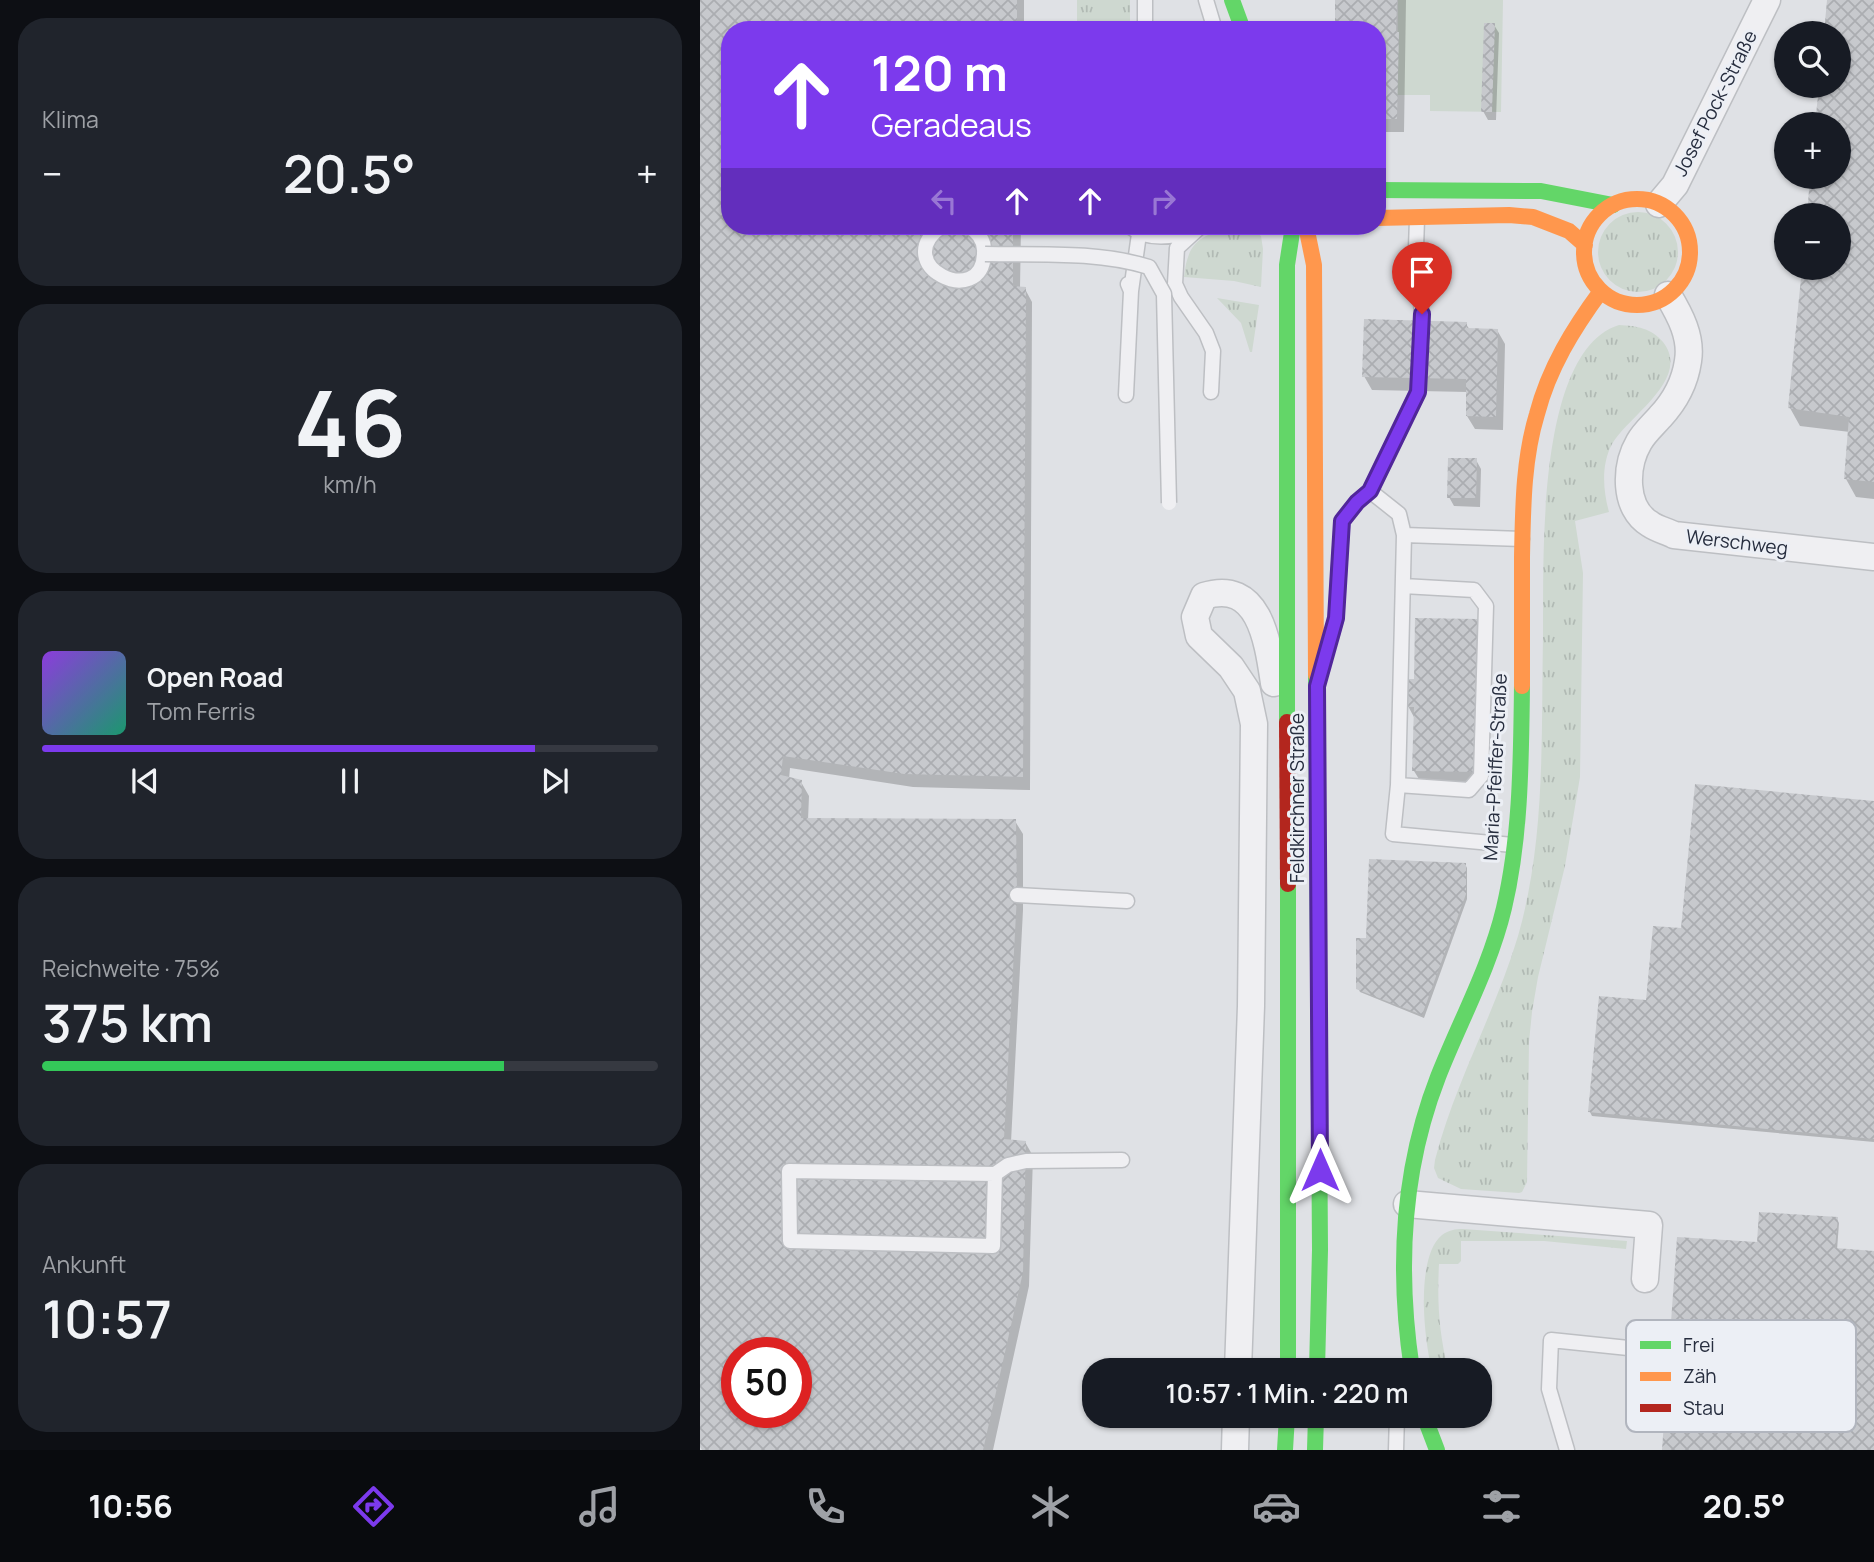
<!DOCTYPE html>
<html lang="de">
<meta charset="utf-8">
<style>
:root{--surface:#171b24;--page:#20242c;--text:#f1f3f6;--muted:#9ea1a6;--line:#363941;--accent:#7c3aed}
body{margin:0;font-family:Manrope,sans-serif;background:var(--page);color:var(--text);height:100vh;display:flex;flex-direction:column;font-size:26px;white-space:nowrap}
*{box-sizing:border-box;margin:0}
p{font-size:23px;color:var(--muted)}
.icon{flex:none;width:38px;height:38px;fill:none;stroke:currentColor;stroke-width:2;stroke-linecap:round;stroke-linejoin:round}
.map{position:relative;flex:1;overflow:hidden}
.panel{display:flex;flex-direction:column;gap:18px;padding:18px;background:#0d0f14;width:700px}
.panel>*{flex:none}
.top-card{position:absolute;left:21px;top:21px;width:665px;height:214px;border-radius:28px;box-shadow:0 2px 5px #0004;background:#7c3aed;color:#fff;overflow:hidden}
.fabs{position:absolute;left:1074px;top:21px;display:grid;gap:14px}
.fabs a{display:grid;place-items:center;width:77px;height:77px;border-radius:50%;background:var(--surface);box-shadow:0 2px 5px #0004;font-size:35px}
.speed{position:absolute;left:21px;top:1337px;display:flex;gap:14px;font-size:35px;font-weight:700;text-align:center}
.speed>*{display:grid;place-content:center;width:91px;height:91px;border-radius:50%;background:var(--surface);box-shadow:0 2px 5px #0004;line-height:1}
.speed .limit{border:10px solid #d22;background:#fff;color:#111}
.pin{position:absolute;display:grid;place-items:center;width:60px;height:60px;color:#fff;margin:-72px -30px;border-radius:50% 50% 50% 0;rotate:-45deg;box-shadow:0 0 7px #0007}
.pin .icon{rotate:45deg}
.me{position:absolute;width:77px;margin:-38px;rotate:0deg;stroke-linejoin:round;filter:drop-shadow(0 0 5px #0008)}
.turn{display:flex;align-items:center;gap:24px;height:147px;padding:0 35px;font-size:32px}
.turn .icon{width:91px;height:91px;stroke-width:2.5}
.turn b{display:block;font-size:49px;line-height:60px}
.lanes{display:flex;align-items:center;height:66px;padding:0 35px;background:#0003;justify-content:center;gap:35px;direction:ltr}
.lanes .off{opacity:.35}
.big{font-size:52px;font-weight:600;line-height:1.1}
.panel .tile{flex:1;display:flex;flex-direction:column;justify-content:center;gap:10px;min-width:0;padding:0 24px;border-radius:28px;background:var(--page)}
.panel .dial{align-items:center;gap:0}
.dial b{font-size:91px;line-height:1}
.song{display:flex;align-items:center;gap:21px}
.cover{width:84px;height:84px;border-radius:10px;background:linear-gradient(135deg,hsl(270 70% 55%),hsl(160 70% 35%))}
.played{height:7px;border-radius:4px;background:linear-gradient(90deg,var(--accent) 80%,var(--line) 80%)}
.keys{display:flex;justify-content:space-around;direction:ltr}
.heat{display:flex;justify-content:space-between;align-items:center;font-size:38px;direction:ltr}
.charge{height:10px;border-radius:5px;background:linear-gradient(90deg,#34c759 75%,var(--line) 0)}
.trip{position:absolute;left:382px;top:1358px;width:410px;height:70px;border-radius:28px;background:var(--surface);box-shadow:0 2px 5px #0004;font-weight:600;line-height:70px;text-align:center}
.tabs{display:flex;height:112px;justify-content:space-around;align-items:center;background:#090b0e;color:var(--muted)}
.tabs .icon{width:49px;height:49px}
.tabs .active{color:var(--accent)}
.tabs b{font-size:32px;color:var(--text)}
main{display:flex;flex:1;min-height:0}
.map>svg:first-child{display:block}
.grass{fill:url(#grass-tufts)}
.park{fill:#ced8d0}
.shadow{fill:#0003;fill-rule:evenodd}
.building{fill:url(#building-cross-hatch);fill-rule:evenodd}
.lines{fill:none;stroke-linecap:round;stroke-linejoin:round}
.lane-casing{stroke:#bdbfc3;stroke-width:17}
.street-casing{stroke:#bdbfc3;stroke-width:29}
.lane{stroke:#efeff2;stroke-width:14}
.street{stroke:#efeff2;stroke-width:26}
.fast{stroke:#63d668;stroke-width:16}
.slow{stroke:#ff974d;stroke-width:16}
.jam{stroke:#b3261e;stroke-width:16}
.lane-bridge-casing{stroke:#bdbfc3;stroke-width:17;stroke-linecap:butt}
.lane-bridge{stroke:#efeff2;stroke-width:14}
.route-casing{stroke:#51269a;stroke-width:18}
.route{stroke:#7c3aed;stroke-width:12}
.labels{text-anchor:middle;stroke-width:6;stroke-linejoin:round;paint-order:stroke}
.street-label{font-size:19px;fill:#262d3e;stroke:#eceff5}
.key{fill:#eceff5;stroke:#b1b5be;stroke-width:2}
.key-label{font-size:19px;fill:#262d3e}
</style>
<main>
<section class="panel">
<div class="tile"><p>Klima</p>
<div class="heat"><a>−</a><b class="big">20.5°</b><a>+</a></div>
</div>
<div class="tile dial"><b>46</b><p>km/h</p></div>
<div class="tile">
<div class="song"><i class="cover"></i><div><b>Open Road</b><p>Tom Ferris</p></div></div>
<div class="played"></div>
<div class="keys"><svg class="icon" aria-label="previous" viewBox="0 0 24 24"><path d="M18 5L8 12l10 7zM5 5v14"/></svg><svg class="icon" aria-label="pause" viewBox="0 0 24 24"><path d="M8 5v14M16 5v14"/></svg><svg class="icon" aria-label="next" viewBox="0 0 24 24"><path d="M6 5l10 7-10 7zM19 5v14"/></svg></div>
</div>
<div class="tile"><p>Reichweite · 75%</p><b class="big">375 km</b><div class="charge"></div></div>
<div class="tile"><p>Ankunft</p><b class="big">10:57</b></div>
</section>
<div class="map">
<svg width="1174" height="1450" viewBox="0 0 1174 1450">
<defs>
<pattern id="grass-tufts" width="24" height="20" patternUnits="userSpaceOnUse" patternTransform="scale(1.75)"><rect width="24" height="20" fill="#ced8d0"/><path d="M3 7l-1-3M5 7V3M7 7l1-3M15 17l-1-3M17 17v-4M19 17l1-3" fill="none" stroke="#b1bab4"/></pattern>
<pattern id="building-cross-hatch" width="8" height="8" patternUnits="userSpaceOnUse" patternTransform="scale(1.75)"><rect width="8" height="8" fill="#c7c9cd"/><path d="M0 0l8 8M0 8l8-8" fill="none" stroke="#abadb1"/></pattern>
</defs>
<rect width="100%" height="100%" fill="#dfe1e5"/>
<path class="grass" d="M377,0H430V30H377Z
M898 252a40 40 0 1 1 80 0a40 40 0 1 1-80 0Z
M538,226H547L561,236L563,249L561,287L534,281L484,277C488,238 503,235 538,226Z
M517,298L559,305L552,352H550L541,323Z
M919,325C937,326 951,328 963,342C992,379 928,416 912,444C901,465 903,490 909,512L875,521L883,573L880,777L865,866L838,977L832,1012L829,1042L827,1182L822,1192L819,1193L761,1189L738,1178L734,1168L735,1160C755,1082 795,1013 818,936C846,839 841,735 843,635C844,564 835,351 919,325Z
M763,1229L927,1241L926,1249L844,1241H761V1261L758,1264H739C737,1303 739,1332 748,1370H732C724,1340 715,1257 742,1235C749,1230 755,1229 763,1229Z"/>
<path class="park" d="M698,0H803L801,112L730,111V95H697Z"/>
<path class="shadow" d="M0,0H324V30H30V226H321L320,288L325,289L332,302L330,790L213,787L90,768L89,779L101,782L109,796L108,820L315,821L323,834V910L311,1142H325L333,1156L329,1286L293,1450H3L0,1445ZM37,1353H96V1412H37Z
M637,0H706L704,132H677V30Z
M1129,0H1174V499L1156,497L1146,479L1150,432L1100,426L1090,408L1104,268H1139V215H1109L1112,177H1139V124H1117L1121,86H1139V33H1126Z
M794,25L799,33L796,120H788L783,111Z
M766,324L770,330H797L805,344L803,430L775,429L767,416L768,392L672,390L664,376Z
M776,460L781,469L780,507L754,506L749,497Z
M776,621L784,634L782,785L722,784L714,771L715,719L708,706L716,680Z
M1174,803V1142L892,1116L890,1112L948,1002Z
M765,864L767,868V899L724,1018L660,992L658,988L668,940Z
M1137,1219L1139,1223L1137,1250L1174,1253V1450H963L1059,1244Z"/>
<path class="building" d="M0,0H317V30H30V226H313V286L326,287L323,777L204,774L83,756L81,775L102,780L101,818L316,819L317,895L304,1139L326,1141L323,1272L283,1450H2L0,1447ZM37,1353H96V1412H37Z
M635,0H697L696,32H699L697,119H677V30H635Z
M1127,0H1174V482L1144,479L1149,417L1088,408L1102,268H1139V215H1107L1110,177H1139V124H1115L1119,86H1139V33H1124Z
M784,23H795L792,112H781Z
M664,319L767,322V328L798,329L796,417L766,416V379L662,377Z
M748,458H777L776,498H747Z
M715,618L777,619L775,772L712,771L714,707H706V679H714Z
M995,784L1174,801V1139L888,1112L899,996L946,1000L953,926L981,928Z
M669,859L766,863V894L722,1015L656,989V938H666Z
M1059,1212L1138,1217L1135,1248L1174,1251V1450H962L977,1237L1057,1242Z"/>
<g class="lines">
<g class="lane-casing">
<path id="lane" d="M506,0L515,30
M445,30V0
M242,226C187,265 283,311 284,253C285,241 278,232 268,226
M429,226C448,241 472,238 494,230
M501,226L477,248L475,284L481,297L506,333L513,351L511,392
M431,291L439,234
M426,395L431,291L428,284
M670,491L699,514L704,535L698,785L693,834L813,845
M704,535L822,539
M631,637L636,618L642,521L657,502L670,491L718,392L722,314L716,248L717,219
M698,785L769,790L781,776L786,606L774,590L703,586
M317,895L427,901
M295,1174L293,1246L90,1241L89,1171L295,1174L308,1165L326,1161L422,1160
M696,1450L697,1416
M867,1450L849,1389L851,1340L938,1349"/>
</g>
<g class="street-casing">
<path id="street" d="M959,204L975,185L1067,0
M968,295C980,315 992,337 988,361C985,382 975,401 960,417C953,425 944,433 939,442C925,466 923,508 950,524C957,529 966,531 974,535L1174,557
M707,1204L949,1225L945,1279
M538,1370L551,1006L554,724L547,691L531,667L499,636L495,617L504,596C560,578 568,643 574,683
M535,1450L536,1416"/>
</g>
<use href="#lane" class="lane"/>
<use href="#street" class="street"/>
<path class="fast" d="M532,0L543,30
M677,190L841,191L913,205
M616,675L620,1250L617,1370
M587,722V265L593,226
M588,884V1370
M712,1370C697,1270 701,1172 738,1077C760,1021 790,967 804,908C821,836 821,759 822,686
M724,1416L737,1450
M585,1450L587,1416
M615,1450L616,1416"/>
<path class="slow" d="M884 252a53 53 0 1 1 106 0a53 53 0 1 1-106 0Z
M677,218L809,215L833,217L869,231L885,245
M606,226L614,265L616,675
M822,686C822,643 822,600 822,557C823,509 823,460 837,414C849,368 873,329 901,291"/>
<path class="jam" d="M587,722L588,884"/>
<g class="lane-bridge-casing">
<path id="lane-bridge" d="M285,254C339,255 397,251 449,267L464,294L469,503"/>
</g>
<use href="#lane-bridge" class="lane-bridge"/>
</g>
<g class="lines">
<g class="route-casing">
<path id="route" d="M620,1170L617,686L636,618L642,521L657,502L670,491L718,392L722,314"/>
</g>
<use href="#route" class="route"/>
</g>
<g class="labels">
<g class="street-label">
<text transform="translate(1015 103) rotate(-63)" y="7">Josef Pock-Straße</text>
<text transform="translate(1037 542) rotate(7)" y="7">Werschweg</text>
<text transform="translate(795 767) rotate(-87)" y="7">Maria-Pfeiffer-Straße</text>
<text transform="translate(597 798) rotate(-90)" y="7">Feldkirchner Straße</text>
</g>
</g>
<rect x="926" y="1320" width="230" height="112" rx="10" class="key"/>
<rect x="940" y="1341" width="31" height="8" fill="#63d668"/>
<rect x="940" y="1372" width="31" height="9" fill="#ff974d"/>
<rect x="940" y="1404" width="31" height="8" fill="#b3261e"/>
<g class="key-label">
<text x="983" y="1352">Frei</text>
<text x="983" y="1383">Zäh</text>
<text x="983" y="1415">Stau</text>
</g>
</svg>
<div class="fabs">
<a><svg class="icon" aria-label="search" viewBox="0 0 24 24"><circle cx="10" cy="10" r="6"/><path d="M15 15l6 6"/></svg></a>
<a>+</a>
<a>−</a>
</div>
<div class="speed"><div class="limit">50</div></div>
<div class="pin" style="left:722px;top:314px;background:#d93025"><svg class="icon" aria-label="arrive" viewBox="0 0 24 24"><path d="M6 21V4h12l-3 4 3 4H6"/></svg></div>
<svg class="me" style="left:620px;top:1170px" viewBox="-20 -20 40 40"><path d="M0-17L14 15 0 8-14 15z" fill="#7c3aed" stroke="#fff" stroke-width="4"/></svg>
<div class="trip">10:57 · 1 Min. · 220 m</div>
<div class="top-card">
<div class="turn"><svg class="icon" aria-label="ahead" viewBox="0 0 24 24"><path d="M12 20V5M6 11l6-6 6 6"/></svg><div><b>120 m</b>Geradeaus</div></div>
<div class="lanes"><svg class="icon off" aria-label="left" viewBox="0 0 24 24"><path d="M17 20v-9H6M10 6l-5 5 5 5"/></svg><svg class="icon" aria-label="ahead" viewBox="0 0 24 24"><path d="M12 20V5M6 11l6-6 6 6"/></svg><svg class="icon" aria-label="ahead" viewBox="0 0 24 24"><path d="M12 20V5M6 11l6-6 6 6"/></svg><svg class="icon off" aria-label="right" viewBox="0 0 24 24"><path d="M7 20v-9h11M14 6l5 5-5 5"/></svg></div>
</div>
</div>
</main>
<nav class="tabs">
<b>10:56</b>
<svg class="icon active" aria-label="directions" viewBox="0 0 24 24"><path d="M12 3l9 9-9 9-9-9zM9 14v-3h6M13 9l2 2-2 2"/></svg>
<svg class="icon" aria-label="music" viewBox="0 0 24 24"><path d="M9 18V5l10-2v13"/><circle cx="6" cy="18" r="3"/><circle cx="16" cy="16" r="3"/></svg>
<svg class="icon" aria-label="phone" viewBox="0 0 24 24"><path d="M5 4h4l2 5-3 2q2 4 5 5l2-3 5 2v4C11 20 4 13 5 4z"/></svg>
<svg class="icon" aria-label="climate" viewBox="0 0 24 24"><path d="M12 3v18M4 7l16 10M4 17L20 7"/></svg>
<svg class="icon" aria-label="car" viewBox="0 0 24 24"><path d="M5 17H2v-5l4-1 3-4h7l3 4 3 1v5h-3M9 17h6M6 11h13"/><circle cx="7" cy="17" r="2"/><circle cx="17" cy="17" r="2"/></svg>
<svg class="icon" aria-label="filters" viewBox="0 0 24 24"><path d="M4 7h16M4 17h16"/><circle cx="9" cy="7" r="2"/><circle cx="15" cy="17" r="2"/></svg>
<b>20.5°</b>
</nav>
